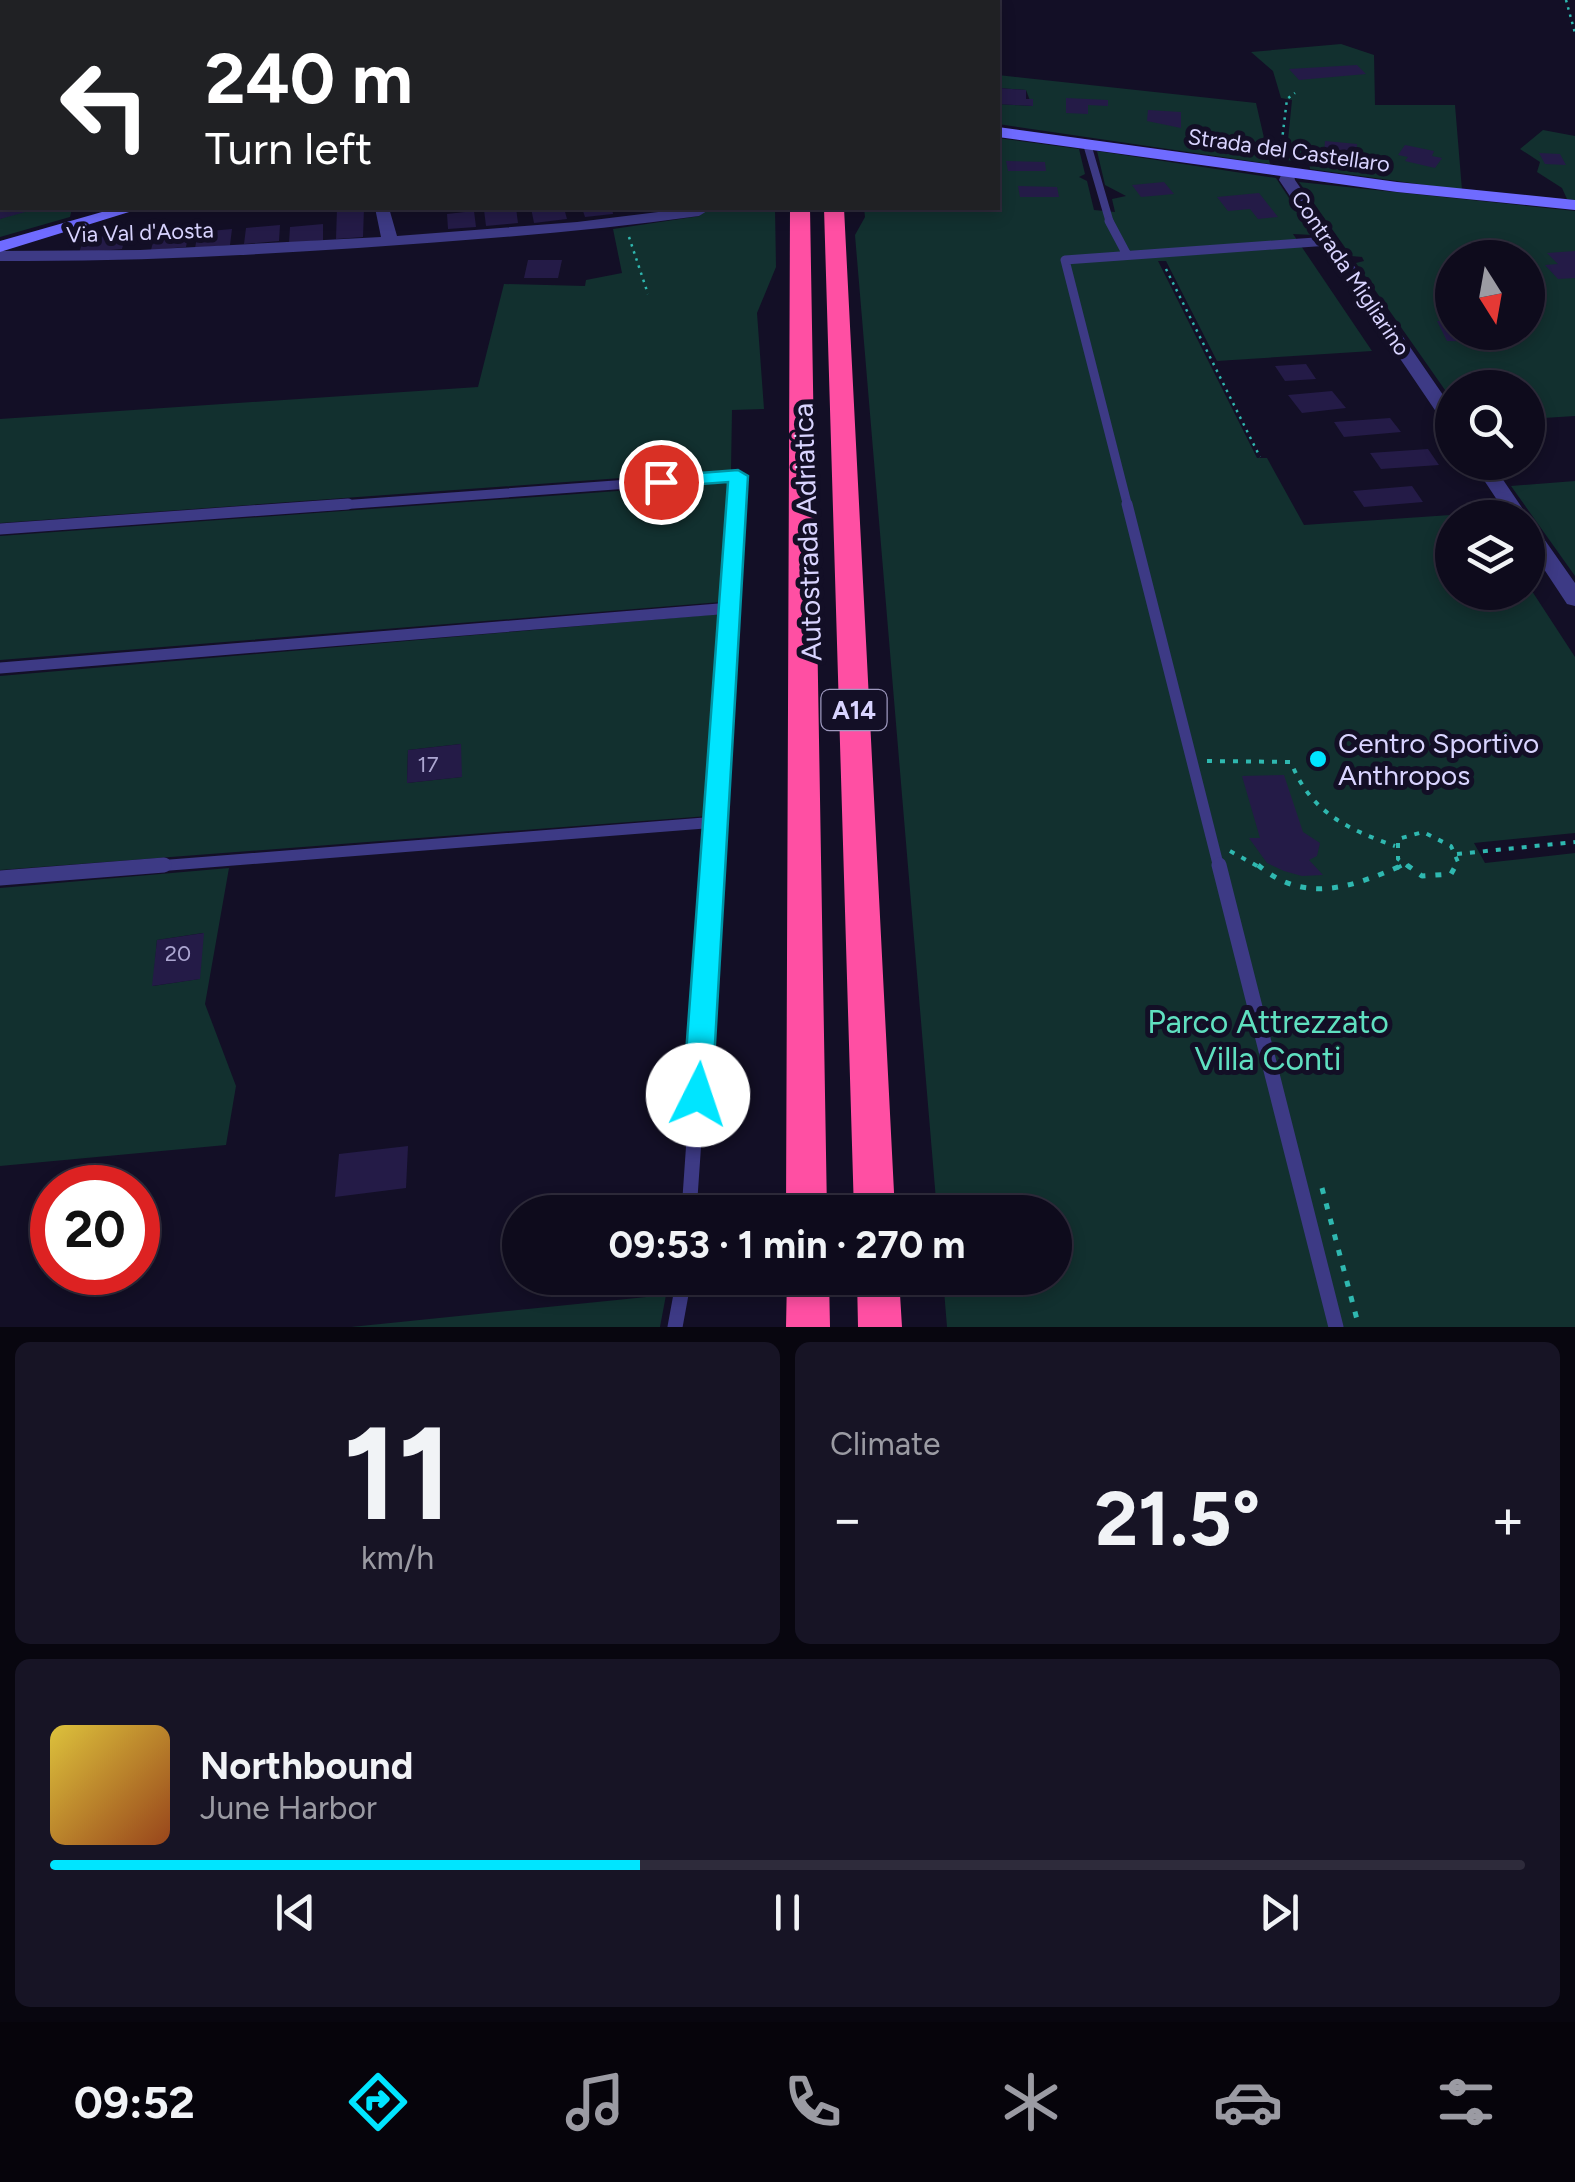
<!DOCTYPE html>
<meta charset="utf-8">
<style>
:root{--surface:#0e0b1c;--page:#171425;--text:#f1f3f6;--muted:#9b9ba3;--line:#2e2b3b;--accent:#00e5ff}
body{margin:0;font-family:Figtree,sans-serif;background:var(--page);color:var(--text);height:100vh;display:flex;flex-direction:column;font-size:38px;white-space:nowrap}
*{box-sizing:border-box;margin:0}
p{font-size:32px;color:var(--muted)}
.icon{flex:none;width:55px;height:55px;fill:none;stroke:currentColor;stroke-width:2;stroke-linecap:round;stroke-linejoin:round}
.map{position:relative;height:1327px;overflow:hidden}
.side{display:flex;flex-direction:column;gap:15px;padding:15px;background:#08060f;flex:1}
.side>*{flex:none}
.top-card{position:absolute;left:0px;top:0px;width:1000px;height:210px;box-shadow:0 5px 15px #0003,0 0 0 2px var(--line);background:#202124;color:#fff;overflow:hidden}
.needle{width:65px;rotate:169deg}
.tools{position:absolute;left:1435px;top:240px;display:grid;gap:20px}
.tools a{display:grid;place-items:center;width:110px;height:110px;border-radius:50%;background:var(--surface);box-shadow:0 5px 15px #0003,0 0 0 2px var(--line);font-size:50px}
.speed{position:absolute;left:30px;top:1165px;display:flex;gap:20px;font-size:50px;font-weight:700;text-align:center}
.speed>*{display:grid;place-content:center;width:130px;height:130px;border-radius:50%;background:var(--surface);box-shadow:0 5px 15px #0003,0 0 0 2px var(--line);line-height:1}
.speed .limit{border:15px solid #d22;background:#fff;color:#111}
.pin{position:absolute;display:grid;place-items:center;width:85px;height:85px;color:#fff;margin:-42px;border:5px solid #fff;border-radius:50%;box-shadow:0 2px 10px #0007}
.me{position:absolute;width:110px;margin:-55px;rotate:4deg;stroke-linejoin:round;filter:drop-shadow(0 0 8px #0008)}
.turn{display:flex;align-items:center;gap:35px;height:210px;padding:0 40px;font-size:45px}
.turn .icon{width:130px;height:130px;stroke-width:2.5}
.turn b{display:block;font-size:70px;line-height:85px}
.big{font-size:75px;font-weight:700;line-height:1.1}
.side .tile{flex:1;display:flex;flex-direction:column;justify-content:center;gap:15px;min-width:0;padding:0 35px;border-radius:15px;background:var(--page)}
.side .dial{align-items:center;gap:0}
.dial b{font-size:130px;line-height:1}
.song{display:flex;align-items:center;gap:30px}
.cover{width:120px;height:120px;border-radius:15px;background:linear-gradient(135deg,hsl(50 70% 55%),hsl(20 70% 35%))}
.played{height:10px;border-radius:5px;background:linear-gradient(90deg,var(--accent) 40%,var(--line) 40%)}
.keys{display:flex;justify-content:space-around;direction:ltr}
.heat{display:flex;justify-content:space-between;align-items:center;font-size:55px;direction:ltr}
.side .tiles{flex:1;display:grid;gap:15px;grid-template-columns:1fr 1fr}
.tile:last-child{grid-column:span 2}
.trip{position:absolute;left:502px;top:1195px;width:570px;height:100px;border-radius:50px;background:var(--surface);box-shadow:0 5px 15px #0003,0 0 0 2px var(--line);font-weight:700;line-height:100px;text-align:center}
.tab-bar{display:flex;height:160px;justify-content:space-around;align-items:center;background:#06040b;color:var(--muted)}
.tab-bar .icon{width:70px;height:70px}
.tab-bar .active{color:var(--accent)}
.tab-bar b{font-size:45px;color:var(--text)}
.map>svg:first-child{display:block}
.green{fill:#12302f;fill-rule:evenodd}
.lines{fill:none;stroke-linecap:round;stroke-linejoin:round}
.stream{stroke:#0a1f44;stroke-width:4}
.building{fill:#241b47}
.path-far2{stroke:#2fb8b0;stroke-width:2.5;stroke-dasharray:2.5 5;stroke-linecap:butt}
.path-far1{stroke:#2fb8b0;stroke-width:4;stroke-dasharray:5 8;stroke-linecap:butt}
.path{stroke:#2fb8b0;stroke-width:5;stroke-dasharray:6 10;stroke-linecap:butt}
.lane-far3{stroke:#3d3a85;stroke-width:8}
.lane-far2{stroke:#3d3a85;stroke-width:9}
.lane-far1{stroke:#3d3a85;stroke-width:11}
.lane{stroke:#3d3a85;stroke-width:15}
.street{fill:#3d3a85;fill-rule:evenodd}
.secondary{fill:#6f6bff;fill-rule:evenodd}
.highway{fill:#ff4fa3;fill-rule:evenodd}
.route{fill:#00e5ff;stroke:#0095a6;stroke-width:2.5}
.poi-dot{fill:#00e5ff;stroke:#130f26;stroke-width:4}
.labels{text-anchor:middle;stroke-width:10;stroke-linejoin:round;paint-order:stroke}
.far-street-label{font-size:22px;fill:#d9d4ff;stroke:#130f26}
.number-label{font-size:22px;fill:#aca6d1}
.shield{fill:#130f26;stroke:#9e99be;stroke-width:2.5}
.shield-label{font-size:25px;font-weight:bold;fill:#d9d4ff}
.street-label{font-size:28px;fill:#d9d4ff;stroke:#130f26}
.poi-label{font-size:28px;fill:#d9d4ff;stroke:#130f26;text-anchor:start}
.near-park-label{font-size:32px;fill:#5fe0c0;stroke:#130f26}
</style>
<div class="map">
<svg width="1575" height="1327" viewBox="0 0 1575 1327">
<rect width="100%" height="100%" fill="#130f26"/>
<path class="green" d="M1341,44L1374,55L1375,105H1455L1462,190L1310,169L1309,163L1286,160L1292,100L1281,98L1273,71L1251,52Z
M998,75L1256,103L1270,164L998,124V104L1032,106L1026,90L998,88Z
M1543,130L1575,136V200L1567,199L1562,188L1537,172L1540,162L1520,149Z
M998,138L1079,149L1085,174L1079,177L1087,181L1094,210L1115,212L1112,199L1126,196L1105,185L1097,151L1276,178L1313,235L1293,234L1372,351L1217,361L1166,261H1158L1257,458H1267L1304,525L1480,513L1482,517L1452,518V592H1528V585L1575,657V833L1474,843L1485,863L1575,853V1327H947L943,1278H1055V1212H937L855,235L865,217L864,208H998Z
M1299,182L1575,211V416L1528,419V388H1452V400L1356,263L1364,261L1362,257L1351,256ZM1452,258H1528V332H1452Z
M29,208H72L70,217L0,237V219Z
M698,208H775L776,267L757,313L764,409L732,410L731,470L0,523V419L478,387L504,284L585,286L586,280L622,273L613,229L700,216Z
M1575,481V576L1511,486Z
M727,483L721,602L0,660V536Z
M720,614L708,816L0,870V676ZM461,744V777L407,783L408,750Z
M229,868L205,1004L236,1086L226,1145L0,1166V888ZM203,933L199,979L153,986L157,940Z
M666,1295L660,1327H351Z"/>
<g class="lines">
<path class="stream" d="M212,2L235,0"/>
</g>
<path class="building" d="M1357,65L1366,74L1299,80L1289,69Z
M998,88L1026,90V99H1033V106L998,104Z
M1066,98L1108,100V106L1088,105V114L1066,113Z
M1148,110L1181,112V128L1147,121Z
M1325,141L1357,144L1356,157L1324,153Z
M1405,145L1434,151L1432,156L1442,158L1435,168L1405,161L1408,157L1398,155Z
M1539,153L1560,154L1566,165L1545,164Z
M1006,161L1045,162L1046,171H1008Z
M1164,182L1174,194L1141,197L1132,185Z
M1018,186L1057,187L1059,197H1020Z
M1259,193L1278,217L1258,219L1250,209L1228,211L1217,197Z
M0,208H36V209L0,219Z
M337,208H364L363,237L336,239Z
M516,208L518,223L486,226L484,210Z
M531,208H564L567,219L534,223Z
M582,208H612L613,214L585,217Z
M474,211L476,227L448,229L447,214Z
M323,224V240L289,243L290,227Z
M280,225L279,241L244,244L246,228Z
M232,229L230,245L195,248L198,232Z
M189,231L186,247L151,250L155,234Z
M126,234L122,249L79,253L84,238Z
M1575,251V278L1558,279L1545,265L1558,264L1547,253Z
M528,260H562L558,278H524Z
M1437,321H1452V332H1489L1494,342L1447,341Z
M1306,364L1316,379L1285,381L1275,366Z
M1332,391L1346,408L1302,413L1288,395Z
M1390,418L1401,432L1344,437L1334,422Z
M1428,449L1439,465L1381,469L1370,453Z
M1412,486L1423,502L1364,507L1353,491Z
M461,744L462,777L407,783L408,750Z
M1284,775L1303,832L1320,843L1317,856L1309,860L1323,875L1302,876L1284,871L1267,863L1249,838H1260L1242,776Z
M204,933L200,979L152,986L157,940Z
M408,1146L406,1188L335,1197L339,1154Z"/>
<g class="lines">
<path class="path-far2" d="M1566,0L1575,33
M276,2L287,0
M1280,157L1287,99L1295,93
M629,237L648,294
M1166,269L1260,457"/>
<path class="path-far1" d="M1207,761L1291,762C1310,812 1347,829 1395,846
M1230,851L1261,868
M1457,854L1575,842
M1397,868L1403,865
M1410,868L1398,859V839L1423,832L1451,846L1458,862L1455,868"/>
<path class="path" d="M1258,865C1305,905 1352,887 1403,865
M1407,865L1422,876L1451,874L1456,865
M1322,1188L1359,1327"/>
<path class="lane-far3" d="M1087,144L1110,223"/>
<path class="lane-far2" d="M1109,221L1126,253
M313,507L739,476L737,507
M1128,507L1065,260L1329,241"/>
<path class="lane-far1" d="M1127,504L1219,868
M0,529L348,504
M0,668L731,608
M132,868L717,822
M712,868L737,504"/>
<path class="lane" d="M1219,865L1336,1327
M0,878L164,865
M689,1212L713,865
M675,1327L684,1278"/>
<path class="street" d="M1283,170H1293L1295,180L1452,408V427L1445,425L1279,180Z
M375,208H389L397,236L577,222L691,208L707,211L699,216C586,232 472,240 358,248C239,256 120,262 0,261V251L140,250L381,237Z
M1472,462H1491L1529,518L1528,520V518H1509Z
M1528,524L1535,526L1575,583V606L1567,604L1528,545Z"/>
<path class="secondary" d="M998,127L1397,182L1575,200V210L1397,192L998,137Z
M116,208H142L0,252V241Z"/>
<path class="highway" d="M792,0H808V2H792Z
M819,0H835V2H819Z
M790,208H810L827,1212H786Z
M824,208H844L895,1212H854Z
M787,1278H829L830,1327H786Z
M857,1278H899L902,1327H858Z"/>
</g>
<path class="route" d="M738,470L748,476L712,1095L708,1104L698,1108L687,1104L683,1095L728,482L661,487L651,482L661,476Z"/>
<circle class="poi-dot" cx="1318" cy="759" r="10"/>
<g class="labels">
<g class="far-street-label">
<text transform="translate(1289 150) rotate(8)" y="8">Strada del Castellaro</text>
<text transform="translate(140 232) rotate(-2)" y="8">Via Val d'Aosta</text>
<text transform="translate(1351 273) rotate(56)" y="8">Contrada Migliarino</text>
</g>
<g class="number-label">
<text x="428" y="772">17</text>
<text x="178" y="961">20</text>
</g>
<rect class="shield" x="821.5" y="690" width="65" height="40" rx="8"/>
<g class="shield-label">
<text x="854" y="719">A14</text>
</g>
<g class="street-label">
<text transform="translate(807 532) rotate(-92)" y="10">Autostrada Adriatica</text>
</g>
<g class="poi-label">
<text x="1338" y="753">Centro Sportivo<tspan x="1338" dy="32">Anthropos</tspan></text>
</g>
<g class="near-park-label">
<text x="1268" y="1033">Parco Attrezzato<tspan x="1268" dy="37">Villa Conti</tspan></text>
</g>
</g>
</svg>
<div class="tools">
<a><svg class="needle" viewBox="-14 -14 28 28"><path d="M0-13l5 13h-10z" fill="#e53935"/><path d="M0 13l5-13h-10z" fill="#9b9ba3"/></svg></a>
<a><svg class="icon" aria-label="search" viewBox="0 0 24 24"><circle cx="10" cy="10" r="6"/><path d="M15 15l6 6"/></svg></a>
<a><svg class="icon" aria-label="layers" viewBox="0 0 24 24"><path d="M12 4l9 5-9 5-9-5zM3 14l9 5 9-5"/></svg></a>
</div>
<div class="speed"><div class="limit">20</div></div>
<div class="pin" style="left:661px;top:482px;background:#d93025"><svg class="icon" aria-label="arrive" viewBox="0 0 24 24"><path d="M6 21V4h12l-3 4 3 4H6"/></svg></div>
<svg class="me" style="left:698px;top:1095px" viewBox="-20 -20 40 40"><circle r="19" fill="#fff"/><path d="M0-13L10 11 0 6-10 11z" fill="#00e5ff"/></svg>
<div class="trip">09:53 · 1 min · 270 m</div>
<div class="top-card">
<div class="turn"><svg class="icon" aria-label="left" viewBox="0 0 24 24"><path d="M17 20v-9H6M10 6l-5 5 5 5"/></svg><div><b>240 m</b>Turn left</div></div>
</div>
</div>
<section class="side">
<div class="tiles">
<div class="tile dial"><b>11</b><p>km/h</p></div>
<div class="tile"><p>Climate</p>
<div class="heat"><a>−</a><b class="big">21.5°</b><a>+</a></div>
</div>
<div class="tile">
<div class="song"><i class="cover"></i><div><b>Northbound</b><p>June Harbor</p></div></div>
<div class="played"></div>
<div class="keys"><svg class="icon" aria-label="previous" viewBox="0 0 24 24"><path d="M18 5L8 12l10 7zM5 5v14"/></svg><svg class="icon" aria-label="pause" viewBox="0 0 24 24"><path d="M8 5v14M16 5v14"/></svg><svg class="icon" aria-label="next" viewBox="0 0 24 24"><path d="M6 5l10 7-10 7zM19 5v14"/></svg></div>
</div>
</div>
</section>
<nav class="tab-bar">
<b>09:52</b>
<svg class="icon active" aria-label="directions" viewBox="0 0 24 24"><path d="M12 3l9 9-9 9-9-9zM9 14v-3h6M13 9l2 2-2 2"/></svg>
<svg class="icon" aria-label="music" viewBox="0 0 24 24"><path d="M9 18V5l10-2v13"/><circle cx="6" cy="18" r="3"/><circle cx="16" cy="16" r="3"/></svg>
<svg class="icon" aria-label="phone" viewBox="0 0 24 24"><path d="M5 4h4l2 5-3 2q2 4 5 5l2-3 5 2v4C11 20 4 13 5 4z"/></svg>
<svg class="icon" aria-label="climate" viewBox="0 0 24 24"><path d="M12 3v18M4 7l16 10M4 17L20 7"/></svg>
<svg class="icon" aria-label="car" viewBox="0 0 24 24"><path d="M5 17H2v-5l4-1 3-4h7l3 4 3 1v5h-3M9 17h6M6 11h13"/><circle cx="7" cy="17" r="2"/><circle cx="17" cy="17" r="2"/></svg>
<svg class="icon" aria-label="filters" viewBox="0 0 24 24"><path d="M4 7h16M4 17h16"/><circle cx="9" cy="7" r="2"/><circle cx="15" cy="17" r="2"/></svg>
</nav>
